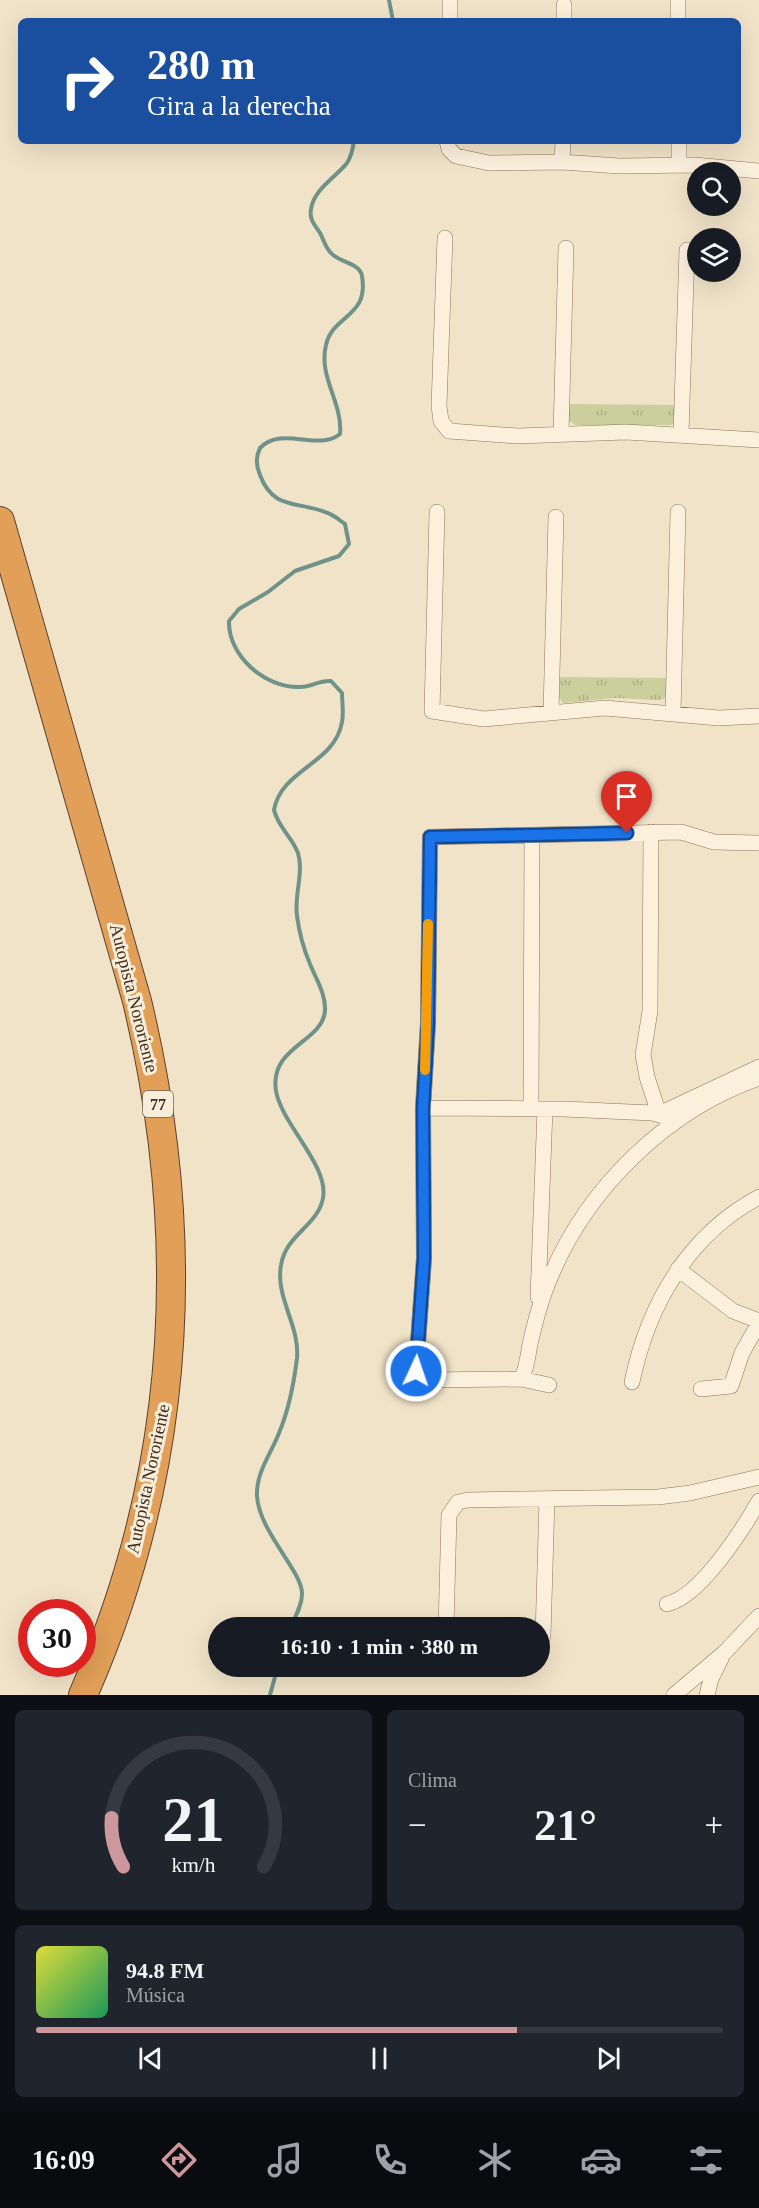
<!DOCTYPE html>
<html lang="es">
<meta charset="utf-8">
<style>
:root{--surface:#171b24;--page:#20242c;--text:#f1f3f6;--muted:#9ea1a6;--line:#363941;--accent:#cc989c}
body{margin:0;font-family:"Times New Roman",serif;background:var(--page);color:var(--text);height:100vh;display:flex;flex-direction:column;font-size:22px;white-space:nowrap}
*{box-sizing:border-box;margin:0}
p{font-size:20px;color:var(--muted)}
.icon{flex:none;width:33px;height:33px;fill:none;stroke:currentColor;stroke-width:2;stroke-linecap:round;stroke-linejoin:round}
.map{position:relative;height:1695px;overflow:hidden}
.sheet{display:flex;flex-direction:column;gap:15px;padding:15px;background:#0d0f14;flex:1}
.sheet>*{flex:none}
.guide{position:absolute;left:18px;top:18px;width:723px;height:126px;border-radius:9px;box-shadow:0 6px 24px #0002;background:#1a4fa0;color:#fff;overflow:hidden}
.fabs{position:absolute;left:687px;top:162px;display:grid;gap:12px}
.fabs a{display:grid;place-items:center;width:54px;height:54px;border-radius:50%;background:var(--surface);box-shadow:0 6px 24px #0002;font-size:30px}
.speed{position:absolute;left:18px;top:1599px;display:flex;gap:12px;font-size:30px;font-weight:700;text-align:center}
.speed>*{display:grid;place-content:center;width:78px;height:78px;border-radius:50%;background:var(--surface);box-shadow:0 6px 24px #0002;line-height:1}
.speed .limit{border:9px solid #d22;background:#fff;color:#111}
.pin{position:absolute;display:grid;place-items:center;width:51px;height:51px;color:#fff;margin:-62px -26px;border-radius:50% 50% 50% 0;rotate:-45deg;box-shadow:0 0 6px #0007}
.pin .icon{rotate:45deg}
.me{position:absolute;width:66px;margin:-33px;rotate:3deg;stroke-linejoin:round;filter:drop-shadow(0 0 4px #0008)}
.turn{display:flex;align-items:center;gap:21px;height:126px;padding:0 30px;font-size:27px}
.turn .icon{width:78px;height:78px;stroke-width:2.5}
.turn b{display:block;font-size:42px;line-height:51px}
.big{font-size:45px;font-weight:700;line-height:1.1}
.sheet .card{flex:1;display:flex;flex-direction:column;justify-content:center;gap:9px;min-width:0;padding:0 21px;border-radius:9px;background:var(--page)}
.sheet .dial{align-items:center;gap:0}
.dial svg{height:156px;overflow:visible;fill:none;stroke:var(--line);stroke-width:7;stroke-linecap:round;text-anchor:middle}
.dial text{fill:var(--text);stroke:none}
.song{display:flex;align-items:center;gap:18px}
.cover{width:72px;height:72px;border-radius:9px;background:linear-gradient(135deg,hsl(60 70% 55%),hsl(150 70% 35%))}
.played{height:6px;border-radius:3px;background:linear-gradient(90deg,var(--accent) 70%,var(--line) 70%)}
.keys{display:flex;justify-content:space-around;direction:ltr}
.heat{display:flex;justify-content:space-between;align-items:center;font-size:33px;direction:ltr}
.sheet .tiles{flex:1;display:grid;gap:15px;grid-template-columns:1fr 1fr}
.card:last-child{grid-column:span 2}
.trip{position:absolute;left:208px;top:1617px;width:342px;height:60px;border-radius:30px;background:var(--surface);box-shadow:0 6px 24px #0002;font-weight:700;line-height:60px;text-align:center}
.tab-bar{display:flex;height:96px;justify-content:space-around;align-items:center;background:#090b0e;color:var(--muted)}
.tab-bar .icon{width:42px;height:42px}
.tab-bar .current{color:var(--accent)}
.tab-bar b{font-size:27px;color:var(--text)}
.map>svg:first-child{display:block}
.grass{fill:url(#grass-tufts)}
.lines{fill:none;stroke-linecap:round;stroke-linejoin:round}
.stream{stroke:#6f9389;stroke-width:4}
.minor-casing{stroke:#8d745c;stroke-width:16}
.motorway-casing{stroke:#5b4230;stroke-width:30}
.minor{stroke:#faf0dc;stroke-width:15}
.motorway{stroke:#e19f57;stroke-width:28}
.route-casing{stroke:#114b97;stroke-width:15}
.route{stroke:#1a73e8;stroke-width:10}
.slow{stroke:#f59e0b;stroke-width:10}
.labels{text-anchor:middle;stroke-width:6;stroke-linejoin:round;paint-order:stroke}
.shield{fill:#f7edd8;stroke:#756757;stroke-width:1.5}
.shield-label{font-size:16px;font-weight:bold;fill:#3d2d20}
.street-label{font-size:18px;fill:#3d2d20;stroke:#f7edd8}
</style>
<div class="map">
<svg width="759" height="1695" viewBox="0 0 759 1695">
<defs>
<pattern id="grass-tufts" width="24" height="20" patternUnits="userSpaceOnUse" patternTransform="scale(1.5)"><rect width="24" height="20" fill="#cbcf9b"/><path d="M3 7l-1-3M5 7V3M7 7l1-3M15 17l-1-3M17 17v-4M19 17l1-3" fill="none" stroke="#afb285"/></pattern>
</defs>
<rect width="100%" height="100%" fill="#f0e3c8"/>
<path class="grass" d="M569,404L675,405L674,423L671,425H575L569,421Z
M560,677L666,678L667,694L664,699L658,700L614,698L563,703L559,697Z"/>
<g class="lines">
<path class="stream" d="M389,0L393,21
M290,1628C295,1617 302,1606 302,1594C303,1572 259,1532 257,1496C256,1472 271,1454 279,1433C289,1409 294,1383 297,1358C300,1326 275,1297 281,1265C286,1234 318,1226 323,1198C329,1165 282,1125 276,1091C269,1046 322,1043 325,1011C326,994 316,979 310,964C304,950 299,931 297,916C294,895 304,873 298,853C292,837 278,827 274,810C281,769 335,764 342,722C344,713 342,703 342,693L331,681C319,680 312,687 300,687C265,688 228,656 229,621L239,609L268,592L295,571L339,556L349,544L345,524C339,520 333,514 325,512C297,501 273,510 260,475C256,466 256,456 260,448C282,425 318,452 340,434C343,403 318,377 326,345C333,314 369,318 362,276C360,263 340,263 331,253C325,247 324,240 320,233C315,225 309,220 311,209C314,189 336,177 347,163C351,157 353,148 354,141
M270,1695L278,1666"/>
<g class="minor-casing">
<path id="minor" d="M678,2V21
M450,21V0
M564,21V5
M447,141L449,149L456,156L489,163L562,162L619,166L695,165L759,171
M679,141V165
M562,162L563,141
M445,238L439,406L441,421L449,431L518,436L626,432L759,440
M561,433L566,248
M681,434L687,250
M437,512L432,711L484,719L605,708L719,718L759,716
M551,712L556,517
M673,713L678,512
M651,832L650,1011L643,1055L647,1077L659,1114
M423,1108L564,1109L652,1113L667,1117
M531,1108L532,835
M659,1114L759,1067
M678,1269L733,1311L759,1321
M538,1297L545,1109
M521,1379C527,1369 528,1355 530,1344C535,1322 541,1299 550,1278C587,1188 667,1110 759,1078
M632,1382C648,1305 688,1235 759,1197
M549,1385L521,1379L427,1380L416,1371L424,1258L423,1108L428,1023L430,837L681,832L714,842L759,843
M701,1389L731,1386L742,1353L759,1323
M667,1604C700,1597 743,1529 759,1501
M446,1628L449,1515L458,1502L468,1500L658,1497L690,1493L759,1477
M540,1644L543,1636L547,1499
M674,1695L724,1653L759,1616
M707,1695L711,1679L721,1659"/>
</g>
<g class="motorway-casing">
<path id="motorway" d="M0,521L137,1001C194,1238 182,1470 83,1695"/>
</g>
<use href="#minor" class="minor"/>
<use href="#motorway" class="motorway"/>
</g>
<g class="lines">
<g class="route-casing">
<path id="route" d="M416,1371L424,1258L423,1108L428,1023L430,837L627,833"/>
</g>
<use href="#route" class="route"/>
<path class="slow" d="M425,1070L428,924"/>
</g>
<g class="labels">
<rect class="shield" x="143" y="1091" width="30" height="26" rx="4.5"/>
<g class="shield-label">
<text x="158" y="1110">77</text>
</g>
<g class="street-label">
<text transform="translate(134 998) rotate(76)" y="6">Autopista Nororiente</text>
<text transform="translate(148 1479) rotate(-78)" y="6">Autopista Nororiente</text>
</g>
</g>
</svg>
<div class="fabs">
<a><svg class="icon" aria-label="search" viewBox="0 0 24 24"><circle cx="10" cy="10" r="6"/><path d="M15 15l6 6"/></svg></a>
<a><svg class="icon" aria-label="layers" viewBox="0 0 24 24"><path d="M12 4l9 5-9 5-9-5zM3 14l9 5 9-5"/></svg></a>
</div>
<div class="speed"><div class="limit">30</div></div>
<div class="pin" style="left:627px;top:833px;background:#d93025"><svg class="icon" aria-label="arrive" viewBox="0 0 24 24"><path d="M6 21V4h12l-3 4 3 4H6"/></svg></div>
<svg class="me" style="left:416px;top:1371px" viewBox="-20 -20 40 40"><circle r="17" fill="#1a73e8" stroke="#fff" stroke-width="3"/><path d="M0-11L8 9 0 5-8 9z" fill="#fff"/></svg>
<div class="trip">16:10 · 1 min · 380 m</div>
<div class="guide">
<div class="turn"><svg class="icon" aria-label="right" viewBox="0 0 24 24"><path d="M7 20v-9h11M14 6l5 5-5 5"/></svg><div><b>280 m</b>Gira a la derecha</div></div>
</div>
</div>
<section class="sheet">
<div class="tiles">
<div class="card dial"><svg viewBox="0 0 100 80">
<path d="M14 69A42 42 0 1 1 86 69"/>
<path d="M14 69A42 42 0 0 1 8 44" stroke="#cc989c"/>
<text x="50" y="56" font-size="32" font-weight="700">21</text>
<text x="50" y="72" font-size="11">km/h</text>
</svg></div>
<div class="card"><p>Clima</p>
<div class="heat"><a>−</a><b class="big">21°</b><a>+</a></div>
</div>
<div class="card">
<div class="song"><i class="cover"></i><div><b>94.8 FM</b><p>Música</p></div></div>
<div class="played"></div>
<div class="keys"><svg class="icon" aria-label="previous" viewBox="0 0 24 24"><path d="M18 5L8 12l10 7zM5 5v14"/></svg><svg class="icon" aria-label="pause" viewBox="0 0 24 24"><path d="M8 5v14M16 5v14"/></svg><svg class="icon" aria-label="next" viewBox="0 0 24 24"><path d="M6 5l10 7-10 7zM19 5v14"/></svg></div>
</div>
</div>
</section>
<nav class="tab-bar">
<b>16:09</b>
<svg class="icon current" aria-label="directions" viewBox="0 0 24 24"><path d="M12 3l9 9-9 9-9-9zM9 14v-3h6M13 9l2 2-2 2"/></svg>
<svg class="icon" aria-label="music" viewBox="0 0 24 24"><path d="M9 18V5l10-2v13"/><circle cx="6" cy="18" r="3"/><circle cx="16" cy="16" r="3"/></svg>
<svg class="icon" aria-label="phone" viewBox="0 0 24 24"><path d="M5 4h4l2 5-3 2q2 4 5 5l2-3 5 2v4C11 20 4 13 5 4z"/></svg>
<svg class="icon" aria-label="climate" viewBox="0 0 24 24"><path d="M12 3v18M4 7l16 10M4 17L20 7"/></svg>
<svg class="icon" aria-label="car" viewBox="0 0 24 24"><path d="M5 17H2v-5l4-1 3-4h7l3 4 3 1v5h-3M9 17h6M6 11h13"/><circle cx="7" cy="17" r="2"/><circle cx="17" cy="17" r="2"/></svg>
<svg class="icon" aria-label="filters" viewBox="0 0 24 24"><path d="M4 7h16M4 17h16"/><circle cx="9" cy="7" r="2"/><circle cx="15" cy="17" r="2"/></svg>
</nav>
